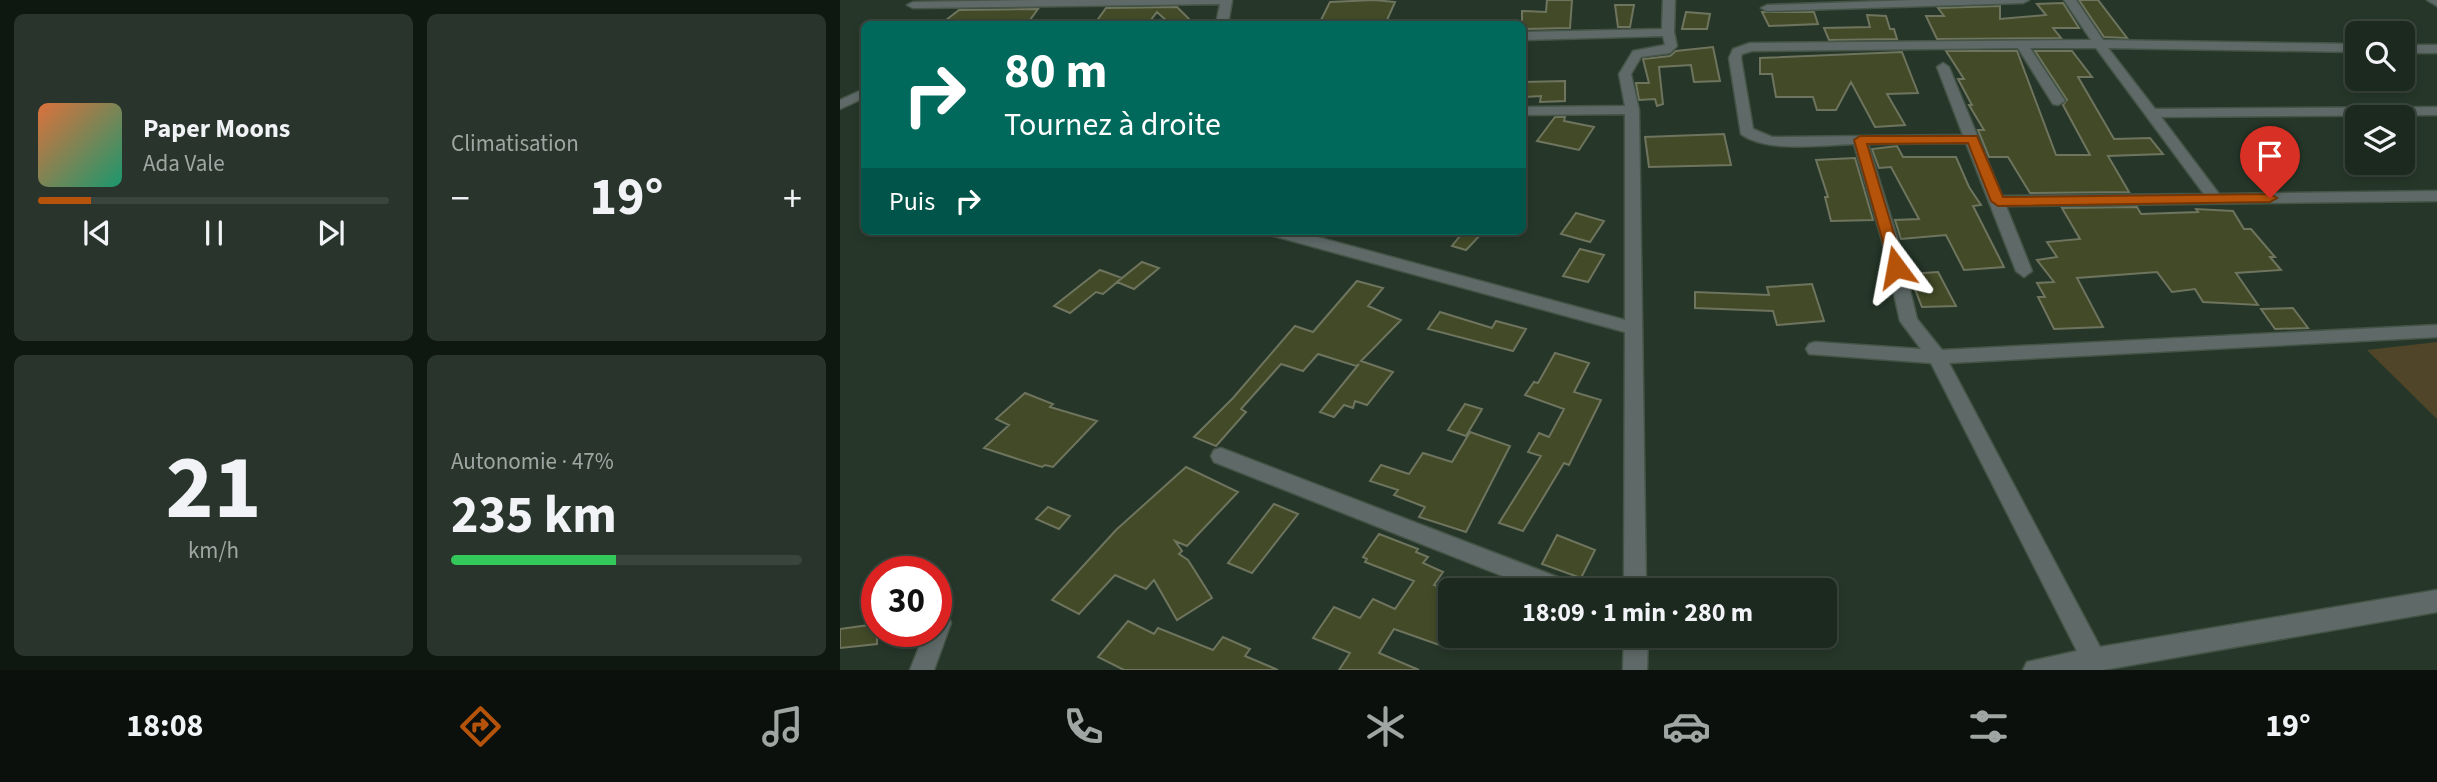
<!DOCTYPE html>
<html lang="fr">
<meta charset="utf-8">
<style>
:root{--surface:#1c291f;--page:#29352c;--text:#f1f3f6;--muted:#a0a6a4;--line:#3a453d;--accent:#b45309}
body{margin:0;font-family:"Source Sans 3",sans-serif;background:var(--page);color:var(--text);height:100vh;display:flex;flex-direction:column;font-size:26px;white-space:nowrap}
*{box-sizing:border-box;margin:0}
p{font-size:23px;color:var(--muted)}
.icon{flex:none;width:38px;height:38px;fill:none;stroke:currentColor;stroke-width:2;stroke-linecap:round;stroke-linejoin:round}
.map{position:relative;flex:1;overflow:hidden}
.side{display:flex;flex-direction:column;gap:14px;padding:14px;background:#0f1711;width:840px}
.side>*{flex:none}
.banner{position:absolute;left:21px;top:21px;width:665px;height:214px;border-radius:10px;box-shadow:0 4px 10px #0003,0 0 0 2px var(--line);background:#00695c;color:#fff;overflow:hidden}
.tools{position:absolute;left:1505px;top:21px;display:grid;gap:14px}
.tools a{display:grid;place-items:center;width:70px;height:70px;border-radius:10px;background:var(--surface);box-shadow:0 4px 10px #0003,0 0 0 2px var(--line);font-size:35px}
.speed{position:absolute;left:21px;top:556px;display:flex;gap:14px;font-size:35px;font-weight:700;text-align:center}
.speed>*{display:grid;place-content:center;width:91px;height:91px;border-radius:50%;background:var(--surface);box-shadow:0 4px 10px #0003,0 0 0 2px var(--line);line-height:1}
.speed .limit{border:10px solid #d22;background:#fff;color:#111}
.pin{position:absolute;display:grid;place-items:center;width:60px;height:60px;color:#fff;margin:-72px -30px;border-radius:50% 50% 50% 0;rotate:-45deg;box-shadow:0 0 7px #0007}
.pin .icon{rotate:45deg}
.me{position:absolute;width:77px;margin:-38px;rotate:347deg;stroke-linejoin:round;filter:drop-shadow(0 0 5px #0008)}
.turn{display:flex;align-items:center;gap:24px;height:147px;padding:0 28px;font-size:32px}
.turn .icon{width:91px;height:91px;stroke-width:2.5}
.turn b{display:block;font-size:49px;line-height:60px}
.then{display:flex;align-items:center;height:66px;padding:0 28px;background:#0003;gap:14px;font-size:26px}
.big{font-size:52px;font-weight:700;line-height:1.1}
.side .tile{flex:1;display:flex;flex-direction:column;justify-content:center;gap:10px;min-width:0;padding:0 24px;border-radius:10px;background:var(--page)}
.side .dial{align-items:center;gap:0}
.dial b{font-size:91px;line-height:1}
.song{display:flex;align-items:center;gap:21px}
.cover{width:84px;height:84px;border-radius:10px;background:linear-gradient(135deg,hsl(20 70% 55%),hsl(160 70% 35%))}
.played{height:7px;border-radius:4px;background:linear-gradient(90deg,var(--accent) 15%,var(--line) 15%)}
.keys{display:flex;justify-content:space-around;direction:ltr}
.heat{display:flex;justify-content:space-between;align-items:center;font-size:38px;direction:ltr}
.charge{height:10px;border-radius:5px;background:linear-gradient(90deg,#34c759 47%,var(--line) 0)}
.side .tiles{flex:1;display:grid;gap:14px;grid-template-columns:repeat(2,1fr)}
.trip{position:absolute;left:598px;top:578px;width:399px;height:70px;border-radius:10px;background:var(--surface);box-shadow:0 4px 10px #0003,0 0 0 2px var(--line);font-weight:700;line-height:70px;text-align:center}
.menu{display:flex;height:112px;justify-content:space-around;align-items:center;background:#0b100c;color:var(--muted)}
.menu .icon{width:49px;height:49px}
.menu .active{color:var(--accent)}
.menu b{font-size:32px;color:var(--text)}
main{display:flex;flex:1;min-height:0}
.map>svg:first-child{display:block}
.green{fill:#514529}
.building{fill:#424a27;stroke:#6e745e;stroke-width:2}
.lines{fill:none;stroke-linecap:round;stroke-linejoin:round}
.minor-casing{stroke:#445447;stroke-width:3}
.minor{fill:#5f6a68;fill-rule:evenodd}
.route{fill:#b45309;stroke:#753606;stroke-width:2}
</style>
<main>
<section class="side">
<div class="tiles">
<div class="tile">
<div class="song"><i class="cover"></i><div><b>Paper Moons</b><p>Ada Vale</p></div></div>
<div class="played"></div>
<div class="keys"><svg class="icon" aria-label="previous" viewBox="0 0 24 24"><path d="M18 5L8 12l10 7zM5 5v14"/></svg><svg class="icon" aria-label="pause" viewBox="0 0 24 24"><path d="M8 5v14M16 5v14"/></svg><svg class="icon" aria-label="next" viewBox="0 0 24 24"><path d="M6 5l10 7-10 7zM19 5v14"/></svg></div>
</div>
<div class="tile"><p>Climatisation</p>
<div class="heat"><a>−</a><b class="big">19°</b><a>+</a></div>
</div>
<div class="tile dial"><b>21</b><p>km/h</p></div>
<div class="tile"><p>Autonomie · 47%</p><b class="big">235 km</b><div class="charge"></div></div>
</div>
</section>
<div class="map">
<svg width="1597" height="670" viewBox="0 0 1597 670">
<rect width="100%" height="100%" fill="#263729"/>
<path class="green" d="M1597,342V419L1527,350Z"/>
<path class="building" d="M534,0L555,2L547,20H481L490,2Z
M707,0H732L730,28L682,29V11L706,12Z
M1239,0H1258L1287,38L1264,37Z
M1223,3L1239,28H1213L1221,38L1097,39L1086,16H1104L1098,8L1160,6V19L1206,15L1197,4Z
M775,5H794L790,27H778Z
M337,7L354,24H330L317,12L310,21L256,22L266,8Z
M198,9L187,24H101L119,10Z
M846,12L870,14L867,29H842Z
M922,12H974L978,24L929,26Z
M1027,15L1046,16L1050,29H1054L1057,39L989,40L984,28L1030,27Z
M873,47L880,81L854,82L851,65L819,67L823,104L817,106L815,99L799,100L796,83H809L803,59L830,56L836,51Z
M1106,51H1177L1216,155H1250L1223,105L1227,100L1195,51H1232L1252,77H1238L1274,139L1310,138L1323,154L1268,156L1289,192L1190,193L1168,157H1149L1138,130H1144L1129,105H1132L1118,79H1124Z
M1062,52L1078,93L1047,94L1065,125L1035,127L1011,82L996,110H977L973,97H936L932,74H920V58Z
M725,81V101L700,102L701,96L682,97V82Z
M715,117H725L724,121L754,127L739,150L697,141Z
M884,134L891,165L809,167L805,137Z
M1057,146L1063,157H1116L1129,187L1141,205L1133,206L1164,267L1124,270L1106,235L1061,239L1055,220L1079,219L1051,167L1039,168L1032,149Z
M1015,158L1033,220L991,221L985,197H988L976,160Z
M1297,207L1301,214L1358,212L1356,209L1393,211L1404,229H1411L1435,257H1430L1441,270L1396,273L1418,305L1363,302L1355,289L1332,292L1317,272L1237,278L1263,327L1214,329L1198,297H1205L1197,283L1214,282L1197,260L1217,257L1207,242L1240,239L1222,208Z
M736,213L764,221L750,242L721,234Z
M624,231H644L626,250L612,246Z
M740,249L764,255L748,282L723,276Z
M302,262L319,268L294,289L277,282Z
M260,270L282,278L263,294L256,292L230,313L214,306Z
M1098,272L1116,306L1082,307L1069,274Z
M517,281L543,288L528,306L561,320L521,361L553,372L527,405L515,401L513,408L504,405L494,417L480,412L519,364L516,366L478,354L463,371L441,364L401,409L406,412L376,446L354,437L393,398L455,326L473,332Z
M972,284L984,321L937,325L933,311L855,308V292L929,295L927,287Z
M1453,308L1468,328L1435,329L1421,309Z
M600,312L652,328L656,321L686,329L673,351L588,329Z
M715,353L749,363L734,392L761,400L729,465L724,463L683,531L659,523L701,456L688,452L699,433L709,437L724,409L685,395L694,382L698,383Z
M185,393L213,404L210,407L257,421L213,467L205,465L202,467L144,448L169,425L156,419Z
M625,404L642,409L626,436L608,430Z
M630,432L670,446L626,532L579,517L585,507L554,495L558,490L530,481L541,465L569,474L583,453L612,462Z
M346,467L398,492L347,546L335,541L342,551L339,554L348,560L372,598L337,620L314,580L306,589L275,575L239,614L212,600L276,530Z
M434,504L458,514L412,573L388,563Z
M208,507L230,516L219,529L196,519Z
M539,534L578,549L576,552L588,557L583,563L603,572L594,585L611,591V649L554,629L539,653L579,670H499L510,653L473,638L494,607L520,618L533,599L555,609L574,581L525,562L527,559L523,557Z
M717,535L755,550L741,578L702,564Z
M288,621L314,634L318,628L373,650L383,637L410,649L405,656L438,670H284L258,657Z
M37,624V644L0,648V629Z"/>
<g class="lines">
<g class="minor-casing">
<path id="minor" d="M198,0H392V1L388,24H376L380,4L73,8L67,5L73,2Z
M823,0H835L834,32L837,46L830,53L801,57L791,74L799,110L806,590H784L785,332L430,235L428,231H455L785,320V114L682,115V107L785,106L779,74L793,51L825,45L823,36L682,40V32L822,29Z
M1074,0H1189L1183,3L927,11L921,8L927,5Z
M1224,0H1236L1263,40L1517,44V52L1268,48L1315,109L1597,107V115L1321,117L1379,194L1597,191V201L1166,206L1192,271L1184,277L1176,271L1126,143L1028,144L1058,240L1077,319L1102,350L1597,325V337L1109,363L1260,647L1597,590V612L1263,670H1183L1187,662L1237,651L1091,363L969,354L966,349L969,344L975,342L1081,349L1060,321L1042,240L1014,144C983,145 926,153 901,134L889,58L893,49L910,43L1251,40ZM1178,48L1213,104L1218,105L1225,101L1190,48H1256L1364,194L1162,196L1109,67L1103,63L1097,67L1123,135L932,137L913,129L901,58L902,54L912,51Z
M1587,0H1597V6Z
M1563,45H1597V53H1563Z
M24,89V98L0,109V100Z
M381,448L733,583L736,590H698L374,462L371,456L374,450Z
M100,612L108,615L111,623L94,670H70L85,632H96V614Z
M784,635H808L807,670H783Z"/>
</g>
<use href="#minor" class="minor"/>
</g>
<path class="route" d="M1137,136L1163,197L1430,194L1437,198L1430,202L1158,206L1151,201L1128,143L1027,144L1064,267L1062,270H1051L1014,140L1020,136Z"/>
</svg>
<div class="tools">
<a><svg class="icon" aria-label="search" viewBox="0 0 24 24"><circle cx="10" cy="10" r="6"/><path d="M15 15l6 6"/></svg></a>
<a><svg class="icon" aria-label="layers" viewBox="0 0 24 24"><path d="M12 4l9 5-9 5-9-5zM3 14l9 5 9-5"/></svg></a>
</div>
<div class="speed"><div class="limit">30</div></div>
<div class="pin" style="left:1430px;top:198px;background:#d93025"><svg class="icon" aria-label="arrive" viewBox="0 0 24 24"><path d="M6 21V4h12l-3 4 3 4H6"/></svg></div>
<svg class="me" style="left:1056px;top:267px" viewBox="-20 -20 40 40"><path d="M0-17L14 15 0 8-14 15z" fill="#b45309" stroke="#fff" stroke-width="4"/></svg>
<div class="trip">18:09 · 1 min · 280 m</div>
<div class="banner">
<div class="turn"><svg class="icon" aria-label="right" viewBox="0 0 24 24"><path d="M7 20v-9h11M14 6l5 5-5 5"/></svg><div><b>80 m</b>Tournez à droite</div></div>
<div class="then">Puis<svg class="icon" aria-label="right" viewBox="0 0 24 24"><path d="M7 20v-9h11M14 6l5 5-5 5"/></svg></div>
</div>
</div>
</main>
<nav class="menu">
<b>18:08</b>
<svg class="icon active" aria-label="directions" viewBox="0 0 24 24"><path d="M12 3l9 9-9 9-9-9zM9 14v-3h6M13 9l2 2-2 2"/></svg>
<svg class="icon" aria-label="music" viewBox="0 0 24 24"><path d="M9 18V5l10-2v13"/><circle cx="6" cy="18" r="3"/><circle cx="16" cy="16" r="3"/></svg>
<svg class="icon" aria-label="phone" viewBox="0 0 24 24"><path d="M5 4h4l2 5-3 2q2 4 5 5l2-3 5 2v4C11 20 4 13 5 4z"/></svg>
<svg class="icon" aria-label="climate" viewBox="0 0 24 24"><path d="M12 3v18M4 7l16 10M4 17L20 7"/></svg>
<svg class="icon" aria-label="car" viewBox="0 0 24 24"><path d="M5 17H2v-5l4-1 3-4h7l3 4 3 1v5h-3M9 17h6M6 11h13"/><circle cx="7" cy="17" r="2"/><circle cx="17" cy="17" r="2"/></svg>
<svg class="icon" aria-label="filters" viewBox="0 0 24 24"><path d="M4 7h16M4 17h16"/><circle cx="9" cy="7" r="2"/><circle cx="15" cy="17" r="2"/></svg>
<b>19°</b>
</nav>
